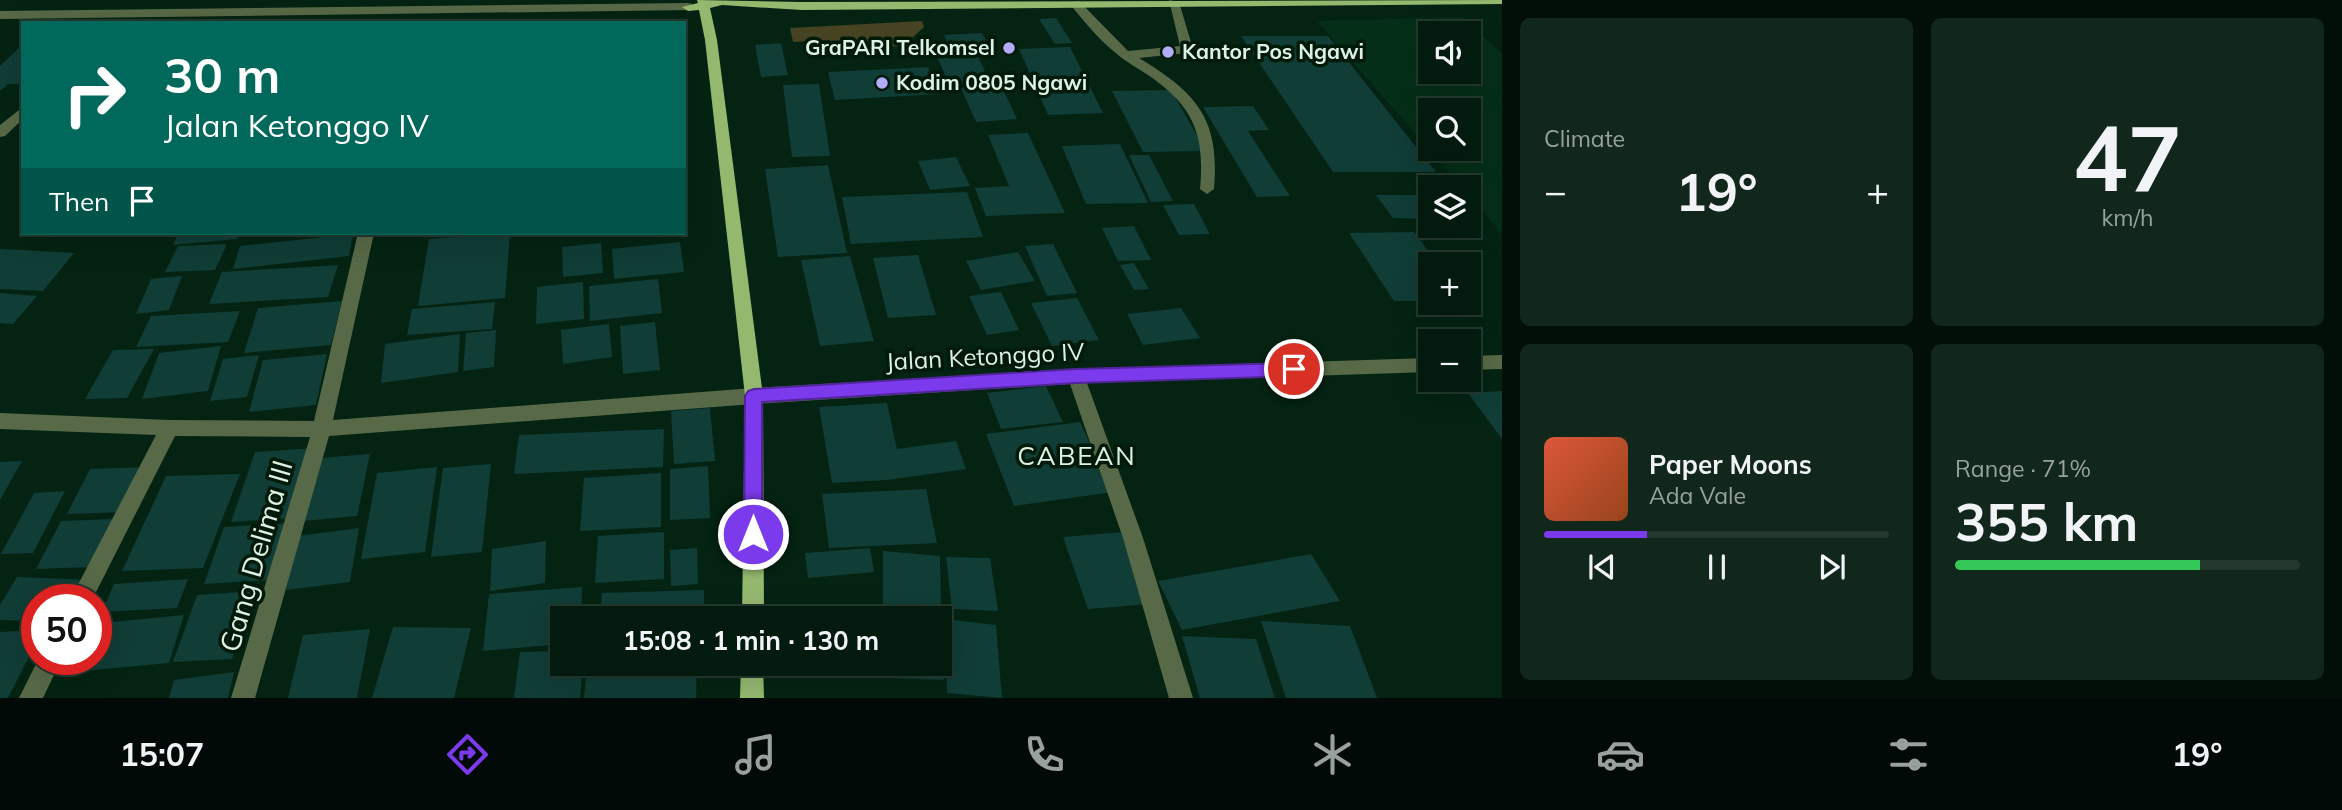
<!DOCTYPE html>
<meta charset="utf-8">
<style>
:root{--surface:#031a0e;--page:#11271c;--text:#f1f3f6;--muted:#97a19e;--line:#24382e;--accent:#7c3aed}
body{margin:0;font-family:Mulish,sans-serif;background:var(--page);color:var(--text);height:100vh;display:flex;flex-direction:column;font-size:26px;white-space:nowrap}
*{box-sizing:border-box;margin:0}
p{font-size:23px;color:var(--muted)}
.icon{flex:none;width:38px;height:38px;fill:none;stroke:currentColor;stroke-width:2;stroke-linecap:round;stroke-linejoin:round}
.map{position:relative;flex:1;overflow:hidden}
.sheet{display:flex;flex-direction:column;gap:18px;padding:18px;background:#020e08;width:840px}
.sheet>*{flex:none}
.banner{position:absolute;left:21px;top:21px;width:665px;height:214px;border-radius:0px;box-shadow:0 7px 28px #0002,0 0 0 2px var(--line);background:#00695c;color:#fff;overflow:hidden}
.fabs{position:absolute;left:1418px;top:21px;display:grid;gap:14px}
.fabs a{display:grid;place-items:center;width:63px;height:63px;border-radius:0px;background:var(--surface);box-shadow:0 7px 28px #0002,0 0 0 2px var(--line);font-size:35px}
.speed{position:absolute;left:21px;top:584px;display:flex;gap:14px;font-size:35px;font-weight:700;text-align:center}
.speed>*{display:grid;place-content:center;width:91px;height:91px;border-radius:50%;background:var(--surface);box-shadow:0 7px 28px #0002,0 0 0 2px var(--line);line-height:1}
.speed .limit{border:10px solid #d22;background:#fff;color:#111}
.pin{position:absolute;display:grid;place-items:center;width:60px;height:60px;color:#fff;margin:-30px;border:4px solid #fff;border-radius:50%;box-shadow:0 2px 7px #0007}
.me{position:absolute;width:77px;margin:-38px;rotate:0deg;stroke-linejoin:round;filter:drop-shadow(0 0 5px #0008)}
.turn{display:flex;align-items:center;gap:24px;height:147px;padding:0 28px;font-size:32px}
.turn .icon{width:91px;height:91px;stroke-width:2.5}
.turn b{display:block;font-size:49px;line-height:60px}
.then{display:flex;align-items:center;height:66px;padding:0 28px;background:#0003;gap:14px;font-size:26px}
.big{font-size:52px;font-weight:700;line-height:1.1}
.sheet .card{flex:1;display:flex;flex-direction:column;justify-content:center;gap:10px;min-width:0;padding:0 24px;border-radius:10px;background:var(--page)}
.sheet .dial{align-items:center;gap:0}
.dial b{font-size:91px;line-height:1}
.song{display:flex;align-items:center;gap:21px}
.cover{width:84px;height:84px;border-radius:10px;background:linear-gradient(135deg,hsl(10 70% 55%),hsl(20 70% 35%))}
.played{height:7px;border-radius:4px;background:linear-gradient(90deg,var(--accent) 30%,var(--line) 30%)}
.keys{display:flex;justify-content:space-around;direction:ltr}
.heat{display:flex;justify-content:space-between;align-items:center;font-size:38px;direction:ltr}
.charge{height:10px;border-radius:5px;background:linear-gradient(90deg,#34c759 71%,var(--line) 0)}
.sheet .tiles{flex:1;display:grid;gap:18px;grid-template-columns:repeat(2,1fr)}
.trip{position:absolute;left:550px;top:606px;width:402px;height:70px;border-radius:0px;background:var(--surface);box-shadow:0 7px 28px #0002,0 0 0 2px var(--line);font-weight:700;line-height:70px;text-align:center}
.tab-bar{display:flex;height:112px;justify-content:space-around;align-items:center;background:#010a06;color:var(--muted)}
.tab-bar .icon{width:49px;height:49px}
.tab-bar .on{color:var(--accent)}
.tab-bar b{font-size:32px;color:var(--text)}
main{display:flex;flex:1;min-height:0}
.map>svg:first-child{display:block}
.built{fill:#052e18;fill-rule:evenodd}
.green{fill:#464323}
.building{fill:#103d36}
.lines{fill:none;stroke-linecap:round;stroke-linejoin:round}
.minor{fill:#586947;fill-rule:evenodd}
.major{fill:#95b86f;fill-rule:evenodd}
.route{fill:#7c3aed;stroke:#51269a;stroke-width:2}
.poi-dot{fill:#b1adfa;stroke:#001a09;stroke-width:2.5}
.labels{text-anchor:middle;stroke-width:7;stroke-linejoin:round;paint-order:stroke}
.far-poi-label{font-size:21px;font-weight:bold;fill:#dff1e5;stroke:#001a09;text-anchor:start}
.street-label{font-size:24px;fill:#dff1e5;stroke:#001a09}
.neighbourhood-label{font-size:26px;letter-spacing:2px;fill:#dff1e5;stroke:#001a09}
.near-street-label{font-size:28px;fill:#dff1e5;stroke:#001a09}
</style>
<main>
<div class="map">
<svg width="1502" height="698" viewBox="0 0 1502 698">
<rect width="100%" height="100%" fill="#042312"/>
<path class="built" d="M1463,17L1502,54V234L1468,195V187H1462L1317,21ZM1430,33H1468V72H1430ZM1430,110H1468V149H1430Z"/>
<path class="green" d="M922,21L924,27L903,46L833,50L830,40L793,42L790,28Z"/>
<path class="building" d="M1056,18L1072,43L1055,44L1039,19Z
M982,33L991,50L952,53L944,35Z
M1241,36H1328L1436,172H1333Z
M781,43L788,75L761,77L755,45Z
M23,44V84H8L0,91V66Z
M1070,47L1103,113L1048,115L1019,49Z
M977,54L990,82L949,84L937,56Z
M928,67L939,94L835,100L828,72Z
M819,84L830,156L792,157L783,85Z
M1001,85L1017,119L976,122L961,88Z
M1171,90L1206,151L1143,152L1112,91Z
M1253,106L1269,130L1248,131L1290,196L1257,197L1203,107Z
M1028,133L1065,213L986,216L975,188L1009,186L988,135Z
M1120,144L1148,203L1086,204L1062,146Z
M1129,155H1149L1173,201L1151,202Z
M956,157L970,186L930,190L918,161Z
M828,165L847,253L778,257L765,169Z
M967,192L983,237L851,244L842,197Z
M1376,195H1416L1430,214V219L1393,218Z
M1194,204L1210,234L1179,235L1163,205Z
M1134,226L1151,260L1118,261L1102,228Z
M1414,232L1438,264H1430V301H1394L1349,233Z
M178,233H239L237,239L173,245Z
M510,233L505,298L418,306L429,239Z
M353,234L349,256L233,269L240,246Z
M680,242L684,272L614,279L612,249Z
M601,243L603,273L563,277L562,247Z
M227,244L215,270L165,272L178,246Z
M1053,244L1077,293L1047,296L1025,246Z
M0,249L23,250L74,253L43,291L0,289Z
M1018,252L1035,281L981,290L966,261Z
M918,255L936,315L888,318L873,258Z
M850,256L874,341L820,346L801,260Z
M1134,263L1149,289L1134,290L1120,265Z
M338,265L328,297L209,304L222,272Z
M182,276L169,310L136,314L151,279Z
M658,279L662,313L590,321L589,286Z
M583,282L584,319L536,324L537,287Z
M1001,292L1019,330L987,335L969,296Z
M0,293L37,296L13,324L0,323Z
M1077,298L1099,340L1052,346L1031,303Z
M342,301L331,345L244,353L258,308Z
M495,302L492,329L407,335L412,309Z
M1181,308L1200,338L1143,345L1127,314Z
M240,311L228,342L136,347L151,316Z
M655,322L660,370L623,374L620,326Z
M609,324L612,357L563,364L561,330Z
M496,330L494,367L463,371L466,333Z
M460,334L458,372L381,383L385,344Z
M221,346L208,391L142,399L159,353Z
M154,349L127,398L85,399L113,350Z
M327,354L316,405L249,412L263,360Z
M259,355L247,397L210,401L223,359Z
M1046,386L1063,422L1001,429L987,393Z
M1502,391V439L1468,393Z
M887,403L897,449L956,441L966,469L887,480L832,483L819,407Z
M710,408L715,461L674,464L671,411Z
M1080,422L1113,492L1014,506L986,434Z
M664,429L663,467L514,474L519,435Z
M315,448L296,518L231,522L255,452Z
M370,454L357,516L303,521L319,458Z
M22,461L0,500V462Z
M491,464L482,552L431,557L443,468Z
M708,466L710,518L670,520V469Z
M148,467L127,512L67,514L90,469Z
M437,467L425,552L361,559L377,473Z
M661,473V527L580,531L584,478Z
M240,474L203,568L122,571L166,476Z
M926,489L937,543L829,548L822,494Z
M65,491L33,553L1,554L34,493Z
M115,519L92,567L36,569L61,521Z
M288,523L270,580L204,584L224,527Z
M359,528L350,582L286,590L297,536Z
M664,532V579L595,583L598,536Z
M1123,532L1151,604L1088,609L1063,537Z
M546,541L545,583L490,591L492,549Z
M697,548L698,584L671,586L670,550Z
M870,548L874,572L808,578L805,553Z
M883,551L940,556L941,613L883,607Z
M1311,554L1340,601L1182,630L1158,581Z
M946,557L990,558L998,611L952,609Z
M17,577L90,580L79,600H37V621L0,620V605Z
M188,579L177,608L102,612L114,584Z
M582,587L581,618H562V644L483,651L489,594Z
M704,590V618H600L602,593Z
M253,591L232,659L173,662L197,595Z
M805,612L894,616V618H805Z
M184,615L169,663L82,671L87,660H96V637L102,623Z
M945,619L996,625L1002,698L947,693Z
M1261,621L1350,626L1377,698H1286Z
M393,627L471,628L454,698H372Z
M370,629L357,698H288L303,635Z
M37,630V641L8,698H0V632Z
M1182,636L1256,639L1275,698H1200Z
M562,651V663H583L580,698H514L520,652Z
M587,663H697L696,698H584Z
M805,663H942L944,680L805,675Z
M234,672L228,698H169L174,680Z"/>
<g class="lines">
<path class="minor" d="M1169,0L1179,2L1193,49L1187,53L1139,58C1197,93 1220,119 1214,189L1207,194L1200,189C1205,135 1194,106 1148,75C1138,68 1126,62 1117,54C1100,41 1083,20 1069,3L1079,1L1128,51L1180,46Z
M688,3L692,4V10L0,19V11Z
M23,107V119L5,136L0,137V125Z
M358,233H374L333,420L754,388L1076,369L1430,358V372L1087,383L1143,538L1193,698H1169L1123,538L1070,384L754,404L329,436L255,698H231L310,437L175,436L92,600H70L156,435L0,429V413L170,420L314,421Z
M1502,355V369L1468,370V356Z
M38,660H61L43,698H19Z"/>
<path class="major" d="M697,0L802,2L1502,0V4L802,10L722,5L710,8L717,40L763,396L764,618H742L745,396L705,40L699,10L688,11L682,7L698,3Z
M741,663H763L764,698H740Z"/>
</g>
<path class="route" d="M1294,363L1299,364L1302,369L1299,374L1294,376L1076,383L762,402V534L760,541L753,543L746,541L744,534L745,396L748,391L754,389L1076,369Z"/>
<g class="poi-dot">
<circle cx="1009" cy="48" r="7"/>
<circle cx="1168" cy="52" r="7"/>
<circle cx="882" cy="83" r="7"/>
</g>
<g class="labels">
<g class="far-poi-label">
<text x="995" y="55" text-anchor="end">GraPARI Telkomsel</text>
<text x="1182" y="59">Kantor Pos Ngawi</text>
<text x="896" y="90">Kodim 0805 Ngawi</text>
</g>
<g class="street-label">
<text transform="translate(985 357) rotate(-3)" y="8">Jalan Ketonggo IV</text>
</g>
<g class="neighbourhood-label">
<text x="1077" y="465">CABEAN</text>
</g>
<g class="near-street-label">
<text transform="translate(256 556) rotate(-74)" y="10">Gang Delima III</text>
</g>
</g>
</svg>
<div class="fabs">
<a><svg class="icon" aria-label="sound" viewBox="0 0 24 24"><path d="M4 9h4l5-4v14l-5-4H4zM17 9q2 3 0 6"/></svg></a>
<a><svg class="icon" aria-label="search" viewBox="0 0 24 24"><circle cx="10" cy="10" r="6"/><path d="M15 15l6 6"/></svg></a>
<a><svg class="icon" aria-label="layers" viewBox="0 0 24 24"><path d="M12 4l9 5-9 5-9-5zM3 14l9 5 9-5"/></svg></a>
<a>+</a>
<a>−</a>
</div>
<div class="speed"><div class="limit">50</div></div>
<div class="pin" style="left:1294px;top:369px;background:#d93025"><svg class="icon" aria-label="arrive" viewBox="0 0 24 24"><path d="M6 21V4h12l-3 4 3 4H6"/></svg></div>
<svg class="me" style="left:753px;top:534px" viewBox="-20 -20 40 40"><circle r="17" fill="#7c3aed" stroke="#fff" stroke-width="3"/><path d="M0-11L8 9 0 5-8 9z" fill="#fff"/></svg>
<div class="trip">15:08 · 1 min · 130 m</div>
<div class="banner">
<div class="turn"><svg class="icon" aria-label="right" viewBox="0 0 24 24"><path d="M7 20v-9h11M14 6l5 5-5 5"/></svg><div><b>30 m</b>Jalan Ketonggo IV</div></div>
<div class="then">Then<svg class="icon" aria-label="arrive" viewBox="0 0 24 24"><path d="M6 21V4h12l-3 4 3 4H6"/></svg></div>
</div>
</div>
<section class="sheet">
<div class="tiles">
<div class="card"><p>Climate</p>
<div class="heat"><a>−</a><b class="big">19°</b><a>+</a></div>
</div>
<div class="card dial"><b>47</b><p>km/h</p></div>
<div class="card">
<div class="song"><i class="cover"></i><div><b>Paper Moons</b><p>Ada Vale</p></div></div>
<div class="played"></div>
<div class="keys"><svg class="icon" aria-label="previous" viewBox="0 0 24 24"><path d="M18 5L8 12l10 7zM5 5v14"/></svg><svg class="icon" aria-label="pause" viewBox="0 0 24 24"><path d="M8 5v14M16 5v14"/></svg><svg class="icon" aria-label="next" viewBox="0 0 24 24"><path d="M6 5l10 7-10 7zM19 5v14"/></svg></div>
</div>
<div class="card"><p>Range · 71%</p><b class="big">355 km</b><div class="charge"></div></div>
</div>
</section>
</main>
<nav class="tab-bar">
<b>15:07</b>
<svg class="icon on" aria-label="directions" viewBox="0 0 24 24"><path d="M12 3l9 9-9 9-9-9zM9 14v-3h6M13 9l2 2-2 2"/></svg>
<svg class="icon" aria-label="music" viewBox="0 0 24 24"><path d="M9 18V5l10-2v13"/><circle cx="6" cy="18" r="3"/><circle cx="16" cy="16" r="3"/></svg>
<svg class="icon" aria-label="phone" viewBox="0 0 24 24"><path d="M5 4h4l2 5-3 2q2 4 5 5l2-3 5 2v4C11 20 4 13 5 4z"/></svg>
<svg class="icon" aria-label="climate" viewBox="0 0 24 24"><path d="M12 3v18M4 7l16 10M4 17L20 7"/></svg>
<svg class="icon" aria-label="car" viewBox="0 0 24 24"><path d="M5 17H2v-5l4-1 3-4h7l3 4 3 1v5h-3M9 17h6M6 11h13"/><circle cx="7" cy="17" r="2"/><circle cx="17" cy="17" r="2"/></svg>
<svg class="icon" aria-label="filters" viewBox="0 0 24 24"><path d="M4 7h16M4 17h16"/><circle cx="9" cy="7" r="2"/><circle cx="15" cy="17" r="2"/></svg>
<b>19°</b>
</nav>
